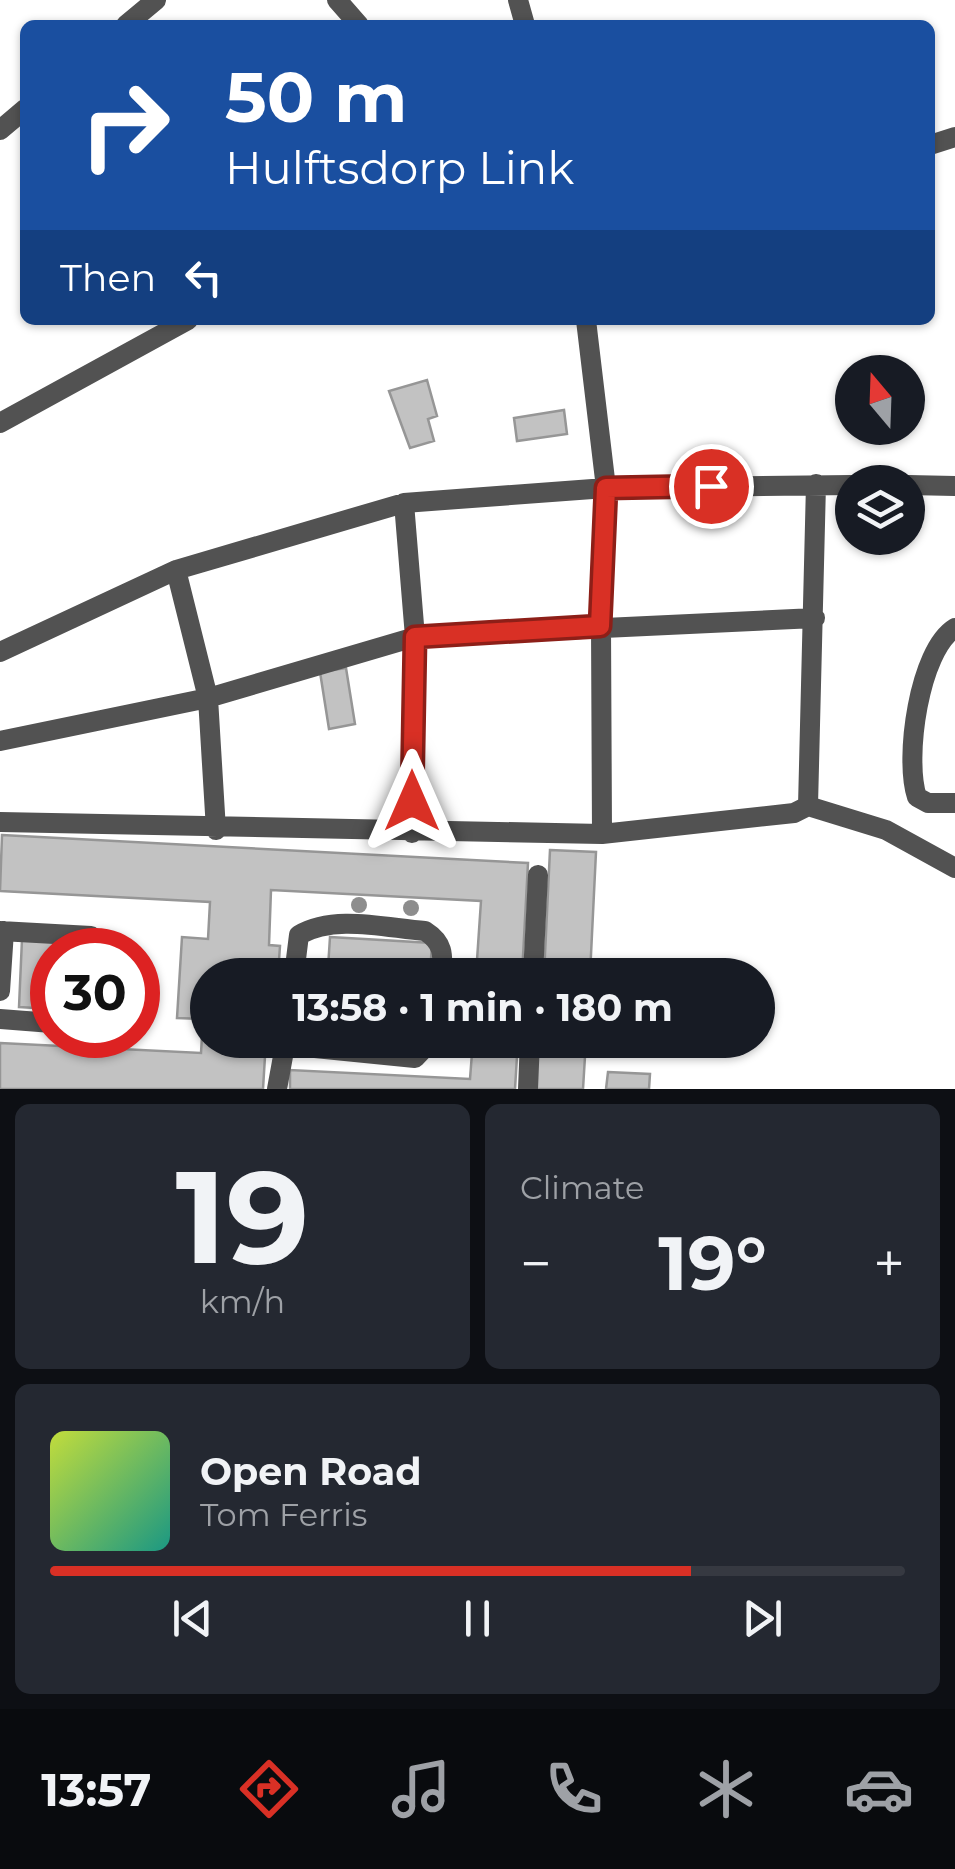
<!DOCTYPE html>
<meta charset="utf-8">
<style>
:root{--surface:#171b24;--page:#242831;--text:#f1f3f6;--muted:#9ea1a6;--line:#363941;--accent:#d93025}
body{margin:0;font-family:Montserrat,sans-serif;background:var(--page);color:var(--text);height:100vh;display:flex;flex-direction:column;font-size:38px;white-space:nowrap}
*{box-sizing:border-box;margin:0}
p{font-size:32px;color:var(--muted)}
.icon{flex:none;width:55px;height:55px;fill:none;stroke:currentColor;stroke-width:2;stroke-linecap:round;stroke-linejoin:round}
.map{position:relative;height:1089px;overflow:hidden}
.drawer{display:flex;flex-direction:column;gap:15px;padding:15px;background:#0d0f14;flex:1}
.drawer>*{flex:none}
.hud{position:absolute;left:20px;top:20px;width:915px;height:305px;border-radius:15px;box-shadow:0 2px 8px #0004;background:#1a4fa0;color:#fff;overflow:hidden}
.needle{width:65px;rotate:341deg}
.tools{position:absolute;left:835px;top:355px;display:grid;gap:20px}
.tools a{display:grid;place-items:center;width:90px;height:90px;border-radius:50%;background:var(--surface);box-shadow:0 2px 8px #0004;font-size:50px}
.speed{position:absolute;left:30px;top:928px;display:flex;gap:20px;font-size:50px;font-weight:700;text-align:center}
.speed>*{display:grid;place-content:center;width:130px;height:130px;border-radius:50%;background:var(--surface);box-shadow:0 2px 8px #0004;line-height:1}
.speed .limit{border:15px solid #d22;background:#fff;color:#111}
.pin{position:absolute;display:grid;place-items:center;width:85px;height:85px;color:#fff;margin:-42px;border:5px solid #fff;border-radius:50%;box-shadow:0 2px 10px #0007}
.me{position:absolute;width:110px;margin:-55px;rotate:0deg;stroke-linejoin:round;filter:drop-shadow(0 0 8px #0008)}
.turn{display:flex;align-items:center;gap:35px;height:210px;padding:0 40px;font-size:45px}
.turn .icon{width:130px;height:130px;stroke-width:2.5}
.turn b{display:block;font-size:70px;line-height:85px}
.then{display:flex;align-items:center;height:95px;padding:0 40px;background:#0003;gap:20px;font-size:38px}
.big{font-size:75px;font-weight:700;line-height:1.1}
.drawer .card{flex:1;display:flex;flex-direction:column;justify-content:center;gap:15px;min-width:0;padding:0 35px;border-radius:15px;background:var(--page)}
.drawer .dial{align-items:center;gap:0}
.dial b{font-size:130px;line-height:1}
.song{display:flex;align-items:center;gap:30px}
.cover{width:120px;height:120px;border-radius:15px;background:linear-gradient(135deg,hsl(70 70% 55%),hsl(170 70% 35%))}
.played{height:10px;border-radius:5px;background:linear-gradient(90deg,var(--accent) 75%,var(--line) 75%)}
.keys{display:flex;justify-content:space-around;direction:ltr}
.heat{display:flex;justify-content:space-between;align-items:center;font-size:55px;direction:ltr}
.drawer .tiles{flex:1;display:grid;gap:15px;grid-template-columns:1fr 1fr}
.card:last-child{grid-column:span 2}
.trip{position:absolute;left:190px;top:958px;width:585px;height:100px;border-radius:50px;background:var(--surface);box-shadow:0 2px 8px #0004;font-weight:700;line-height:100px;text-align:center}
.tab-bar{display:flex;height:160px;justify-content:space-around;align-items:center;background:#090b0e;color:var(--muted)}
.tab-bar .icon{width:70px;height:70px}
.tab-bar .active{color:var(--accent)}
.tab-bar b{font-size:45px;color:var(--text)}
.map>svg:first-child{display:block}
.building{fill:#c2c2c2;stroke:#969696;stroke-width:2.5}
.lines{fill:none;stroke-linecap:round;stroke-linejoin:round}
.minor{stroke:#525252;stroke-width:20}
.tree{fill:#8d8d8d}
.route-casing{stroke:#8d1f18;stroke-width:25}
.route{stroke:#d93025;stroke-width:18}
</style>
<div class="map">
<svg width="955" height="1089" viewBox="0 0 955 1089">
<rect width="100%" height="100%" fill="#fff"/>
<path class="building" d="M427,380L437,416L428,419L434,441L410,448L389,391Z
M564,410L567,434L517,441L514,418Z
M346,668L355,724L329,729L320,672Z
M2,835L528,863L522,975H476L481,901L271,890L269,945L280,946L278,975H208V1040H266L263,1089H0V1043L201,1053L203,1019L177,1018L182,937L208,939L210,902L0,891Z
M550,850L596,852L590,975H544Z
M330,937L432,943L430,975L328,968Z
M22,939L59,941L58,950H52V1009L19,1007Z
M473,1040H518L515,1089H290V1070L470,1079Z
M537,1040H586L583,1089H535Z
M608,1072L650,1074L649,1089H606Z"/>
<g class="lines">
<path class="minor" d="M337,0L359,25
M518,0L525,25
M126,25L156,0
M0,130L25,109
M930,145L955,137
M586,320L606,488L601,626L602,834
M0,423L188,320
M908,485L955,486
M404,503L415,637L412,833
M176,570L208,698L216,830
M955,628C919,650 904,759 917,797L928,803H955
M0,652L176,570L404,503L606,488L852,485
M0,741L208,698L415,637L815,618
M808,806L886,830L955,868
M0,822L602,834L794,813L808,806L816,484
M0,931L91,936
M294,975L299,935C334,914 386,928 425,931C444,943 443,955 442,975
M533,975L538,875
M0,991L4,931
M0,1019L52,1023
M285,1045L415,1058L432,1040
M277,1089L286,1040
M528,1089L530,1040"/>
</g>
<g class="tree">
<circle cx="359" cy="905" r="8"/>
<circle cx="411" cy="908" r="8"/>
</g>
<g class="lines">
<g class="route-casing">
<path id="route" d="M412,801L415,637L600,626L606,488L711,486"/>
</g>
<use href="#route" class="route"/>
</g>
</svg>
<div class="tools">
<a><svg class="needle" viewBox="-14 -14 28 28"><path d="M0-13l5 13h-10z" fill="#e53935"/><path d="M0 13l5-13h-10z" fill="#9ea1a6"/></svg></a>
<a><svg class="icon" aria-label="layers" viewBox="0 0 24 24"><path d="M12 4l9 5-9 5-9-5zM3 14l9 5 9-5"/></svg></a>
</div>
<div class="speed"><div class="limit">30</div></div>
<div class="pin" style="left:711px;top:486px;background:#d93025"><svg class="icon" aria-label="arrive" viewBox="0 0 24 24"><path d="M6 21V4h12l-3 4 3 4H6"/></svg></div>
<svg class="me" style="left:412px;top:801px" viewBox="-20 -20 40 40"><path d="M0-17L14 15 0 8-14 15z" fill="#d93025" stroke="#fff" stroke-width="4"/></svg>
<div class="trip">13:58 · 1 min · 180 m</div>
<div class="hud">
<div class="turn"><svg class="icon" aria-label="right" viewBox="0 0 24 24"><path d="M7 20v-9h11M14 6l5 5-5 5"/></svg><div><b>50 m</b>Hulftsdorp Link</div></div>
<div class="then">Then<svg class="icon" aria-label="left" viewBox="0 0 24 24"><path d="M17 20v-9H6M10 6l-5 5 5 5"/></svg></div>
</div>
</div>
<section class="drawer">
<div class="tiles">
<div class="card dial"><b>19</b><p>km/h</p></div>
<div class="card"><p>Climate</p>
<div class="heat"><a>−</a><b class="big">19°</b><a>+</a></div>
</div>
<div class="card">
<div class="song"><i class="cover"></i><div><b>Open Road</b><p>Tom Ferris</p></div></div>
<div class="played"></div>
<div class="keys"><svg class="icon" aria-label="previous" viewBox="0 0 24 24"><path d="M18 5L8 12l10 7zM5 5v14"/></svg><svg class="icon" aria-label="pause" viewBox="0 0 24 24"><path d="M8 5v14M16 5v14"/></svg><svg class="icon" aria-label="next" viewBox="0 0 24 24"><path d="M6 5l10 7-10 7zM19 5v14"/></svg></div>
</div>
</div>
</section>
<nav class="tab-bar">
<b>13:57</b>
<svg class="icon active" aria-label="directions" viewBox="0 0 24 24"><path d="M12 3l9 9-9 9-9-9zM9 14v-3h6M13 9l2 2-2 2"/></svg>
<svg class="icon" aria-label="music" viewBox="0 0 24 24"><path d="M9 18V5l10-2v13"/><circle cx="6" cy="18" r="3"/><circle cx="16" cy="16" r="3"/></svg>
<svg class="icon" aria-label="phone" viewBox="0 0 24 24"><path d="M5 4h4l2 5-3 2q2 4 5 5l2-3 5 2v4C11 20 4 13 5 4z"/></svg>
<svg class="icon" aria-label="climate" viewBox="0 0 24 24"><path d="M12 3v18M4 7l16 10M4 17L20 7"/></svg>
<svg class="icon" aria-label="car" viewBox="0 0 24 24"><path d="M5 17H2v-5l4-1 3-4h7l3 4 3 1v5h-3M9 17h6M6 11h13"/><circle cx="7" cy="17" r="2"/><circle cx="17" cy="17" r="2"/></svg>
</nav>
